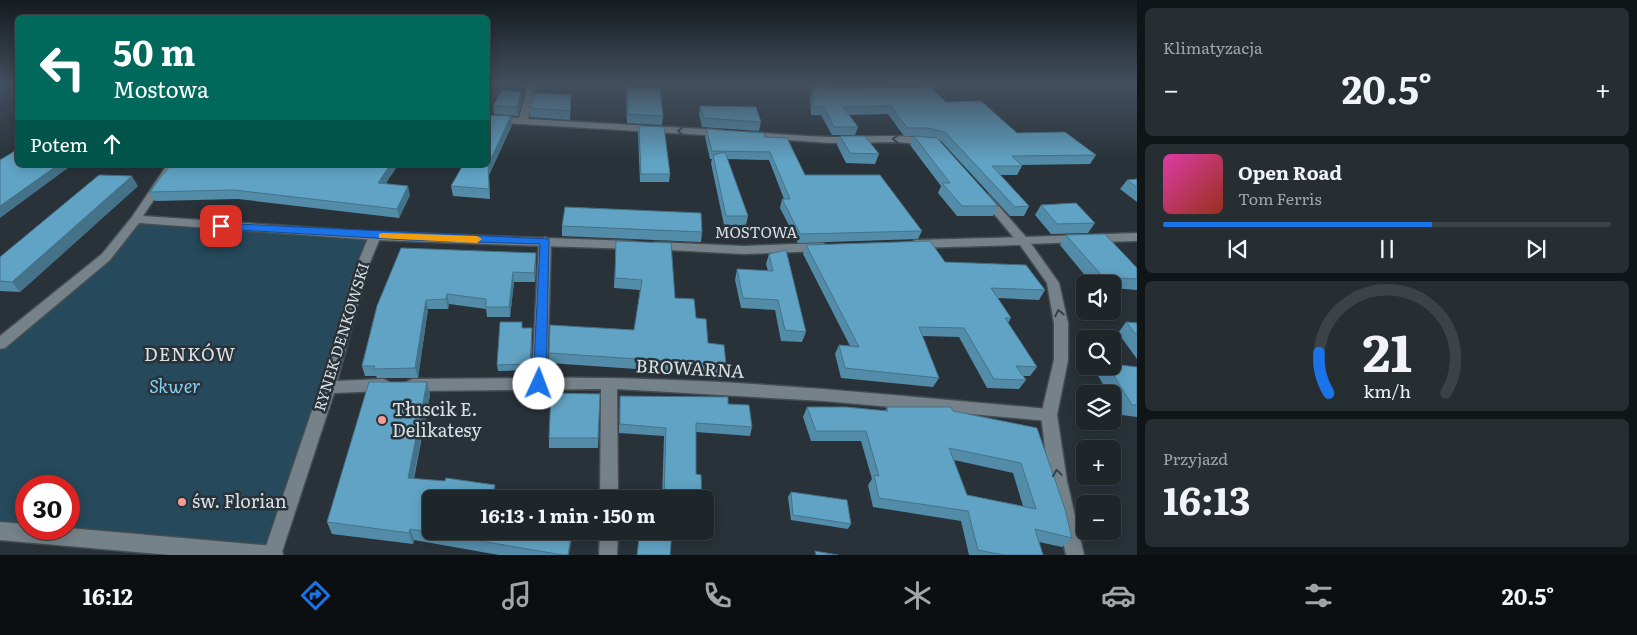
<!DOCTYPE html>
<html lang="pl">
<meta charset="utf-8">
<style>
:root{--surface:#1e262a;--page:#262e32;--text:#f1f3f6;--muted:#a1a5a8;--line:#3c4347;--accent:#1a73e8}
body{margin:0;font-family:Literata,serif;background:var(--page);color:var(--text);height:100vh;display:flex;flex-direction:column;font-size:19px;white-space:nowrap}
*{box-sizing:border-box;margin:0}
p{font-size:16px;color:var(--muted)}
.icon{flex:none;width:28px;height:28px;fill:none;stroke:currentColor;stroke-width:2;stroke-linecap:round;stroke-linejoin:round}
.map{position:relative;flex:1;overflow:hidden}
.side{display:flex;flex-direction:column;gap:8px;padding:8px;background:#101517;width:500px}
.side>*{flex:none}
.banner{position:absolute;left:15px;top:15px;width:475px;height:152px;border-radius:8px;box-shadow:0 2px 12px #0003,0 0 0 1px var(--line);background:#00695c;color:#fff;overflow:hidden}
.buttons{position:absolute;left:1076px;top:275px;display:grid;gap:10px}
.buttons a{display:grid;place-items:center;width:45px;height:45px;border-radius:8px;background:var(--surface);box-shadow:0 2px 12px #0003,0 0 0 1px var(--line);font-size:25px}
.speed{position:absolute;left:15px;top:475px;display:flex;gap:10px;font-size:25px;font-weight:700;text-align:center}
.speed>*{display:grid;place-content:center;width:65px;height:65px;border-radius:50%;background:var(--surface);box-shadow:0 2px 12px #0003,0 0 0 1px var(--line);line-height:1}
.speed .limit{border:8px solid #d22;background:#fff;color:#111}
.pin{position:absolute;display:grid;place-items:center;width:42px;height:42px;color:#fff;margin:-21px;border-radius:10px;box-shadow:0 2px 8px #0006}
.me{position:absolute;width:55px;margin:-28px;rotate:2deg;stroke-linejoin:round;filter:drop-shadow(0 0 4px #0008)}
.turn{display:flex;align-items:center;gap:18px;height:105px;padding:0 15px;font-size:22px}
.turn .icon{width:65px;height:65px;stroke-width:2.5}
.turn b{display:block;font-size:35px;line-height:42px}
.then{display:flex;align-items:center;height:48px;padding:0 15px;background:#0003;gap:10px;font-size:19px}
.big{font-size:38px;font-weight:700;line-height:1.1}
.side .card{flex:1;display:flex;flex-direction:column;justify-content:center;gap:8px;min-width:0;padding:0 18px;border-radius:8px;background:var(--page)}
.side .dial{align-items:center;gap:0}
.dial svg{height:130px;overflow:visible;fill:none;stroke:var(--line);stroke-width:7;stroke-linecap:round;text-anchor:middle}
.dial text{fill:var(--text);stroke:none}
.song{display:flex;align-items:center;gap:15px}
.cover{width:60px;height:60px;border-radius:8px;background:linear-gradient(135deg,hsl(320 70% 55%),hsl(10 70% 35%))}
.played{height:5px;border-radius:2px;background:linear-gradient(90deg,var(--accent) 60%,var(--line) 60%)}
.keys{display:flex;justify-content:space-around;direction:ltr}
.heat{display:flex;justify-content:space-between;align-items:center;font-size:28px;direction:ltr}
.trip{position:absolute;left:422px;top:490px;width:292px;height:50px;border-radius:8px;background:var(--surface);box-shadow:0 2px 12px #0003,0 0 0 1px var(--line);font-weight:700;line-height:50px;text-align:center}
.tab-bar{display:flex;height:80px;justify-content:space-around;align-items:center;background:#0c0f11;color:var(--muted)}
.tab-bar .icon{width:35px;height:35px}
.tab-bar .on{color:var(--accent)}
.tab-bar b{font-size:22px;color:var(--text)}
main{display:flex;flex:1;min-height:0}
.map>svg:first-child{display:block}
.green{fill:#26495b;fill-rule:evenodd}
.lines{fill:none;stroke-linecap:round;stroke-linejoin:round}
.street-casing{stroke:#454d52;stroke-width:3}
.secondary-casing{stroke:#454d52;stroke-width:3}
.street{fill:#768289;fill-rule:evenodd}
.secondary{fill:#768289;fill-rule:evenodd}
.wall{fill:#538ca9;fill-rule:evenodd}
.shaded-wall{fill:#447289}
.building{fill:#61a3c4;stroke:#447289;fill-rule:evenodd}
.oneway{stroke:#384248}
.route{fill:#1a73e8;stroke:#114b97}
.slow{fill:#f59e0b}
.poi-dot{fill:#f59b99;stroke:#283238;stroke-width:2}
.labels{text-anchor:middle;stroke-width:5;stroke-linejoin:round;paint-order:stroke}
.street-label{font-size:15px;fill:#dae0e4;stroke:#283238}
.quarter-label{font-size:18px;letter-spacing:1px;fill:#dae0e4;stroke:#283238}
.near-street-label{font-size:18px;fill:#dae0e4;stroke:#283238}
.near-park-label{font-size:18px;font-style:italic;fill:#86d0f5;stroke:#283238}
.near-poi-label{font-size:18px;fill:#dae0e4;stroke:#283238;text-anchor:start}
</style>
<main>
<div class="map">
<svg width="1137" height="555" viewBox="0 0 1137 555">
<rect width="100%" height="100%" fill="#283238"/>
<path class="green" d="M136,219L375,236L272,554L0,531V344L106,257ZM26,486H69V529H26Z"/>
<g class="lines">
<g class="street-casing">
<path id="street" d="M528,84H536L528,119L721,130L726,133L721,136L488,122V116L519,118Z
M749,132C776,134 803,136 830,137C849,138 920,132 933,142L928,145L896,142L831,143L746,137V133Z
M985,194L989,195L1026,237L1137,233V241L1019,244L980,197Z
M375,232L381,236L368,267L337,381L383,379L388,381L390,385L388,389L383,391L334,393L281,555H263L320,387L356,267L369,236Z
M545,237L551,241L547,378C714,376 882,394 1049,409L1055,410L1057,415L1055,420L1049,421L824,401L617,389L618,499H600L601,389L413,391L408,389L406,385L408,381L413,379L532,378L539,241Z
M600,531H618L617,555H599Z"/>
</g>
<g class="secondary-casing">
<path id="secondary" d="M167,165H177L143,216L375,232L633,241L639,245L633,249L375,240L139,223L110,260L5,348L0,349V336L102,254L132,217Z
M1023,237L1027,238L1059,283L1068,323V360L1057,415L1067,481L1084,555H1066L1049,481L1041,415L1054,360V323L1047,283L1020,245L915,248L909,244L915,240Z
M655,242L744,246L823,243L829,247L823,251L744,254L651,249L649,246Z
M0,522L26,524V529L69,528L274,546L281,548L283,555H170L0,540Z"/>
</g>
<use href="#street" class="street"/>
<use href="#secondary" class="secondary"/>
</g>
<path class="wall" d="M627,88L663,116L662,125L627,123L626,97Z
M813,88L934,91L946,102L1017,133L1096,155L1090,164L1021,165L1022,166L1017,175H1000L1029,206L1024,216H1010L941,141L938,140L998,206L993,216H957L938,193L941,186L910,145L914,136H904L888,114L849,115L858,127L855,135H832L821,115H811L810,96Z
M571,95L570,120L530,117V108Z
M522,100L518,116L494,114L493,106Z
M700,106L761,122L759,131L702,127L699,114Z
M512,125L489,175L490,199L453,196L451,186Z
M639,126L670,174L669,182H640L638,133Z
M706,129L765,137L805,175L922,231L918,239L798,243L780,208L782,199H784L769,160L727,159L748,216L746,225H724L711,163L712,159H710L705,137Z
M840,136L879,154L875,164L846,163L837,145Z
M171,165H398L386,183L410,195L399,218L238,199L155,201L150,192Z
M1137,179V202L1120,189L1127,180Z
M138,186L20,292L0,291V257Z
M1041,205L1095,223L1088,233L1051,234L1035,215Z
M562,226L702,232L701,242L562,236Z
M1066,235L1137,279V290L1112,288V284H1092L1060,245Z
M616,241L675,298L696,318L708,343L726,365L723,375L549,363V353L634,330L640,290L614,288Z
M806,245L945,262L1045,290L1039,300L998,298L1011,318L1008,323L1037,367L1030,376H1023L1026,380L1019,389L987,388L959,337L922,336L939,378L933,387L841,378L835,354L839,345L850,346L803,254Z
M769,254L806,332L802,342L781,341L775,310L741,308L735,280L737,269L768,271L766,264Z
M536,263L535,282H514L510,317H487L486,309L449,304L448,309H428L418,378H377L376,376H365L362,366L377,306Z
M1126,322L1137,323V359L1118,333Z
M522,328H532L531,370L498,371L497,365Z
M1103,366L1137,367V417L1122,415L1112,399V394H1109L1097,374Z
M427,382L430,395L414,479L496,497V499H431L569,555H499L414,540L413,544L332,534L327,522Z
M600,394L598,448H549V438Z
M620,396L728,404L752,427L750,436L696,432V474L702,499H662L664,436L619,433Z
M807,407L885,411L887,407L953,411L1037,428L1072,538L1062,547L1039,542L1043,555H969L961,521L873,507L868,485L872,479L861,441H811L803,417ZM954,460L1013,473L1023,506L967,495Z
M791,492L851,524L848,529L791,520L788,497Z"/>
<path class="shaded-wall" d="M521,92L522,100L518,116L517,107Z
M511,116L512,125L489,175L490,199L488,165Z
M58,165H72L0,218V206Z
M390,165H398L380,192L378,183Z
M132,176L138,186L20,292L12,282Z
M408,186L410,195L399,218L397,209Z
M536,253V263L535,282L534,273Z
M513,272L514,282L510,317L509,307Z
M447,294L449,304L448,309L446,299Z
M426,300L428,309L418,378L415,368Z
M532,328V334L531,370L530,364Z
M427,382L430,395L411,490L408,478Z
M495,485L496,499H491Z
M410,529L414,540L413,544L409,533Z
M572,531H573L569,555H568Z"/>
<path class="building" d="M820,84H826L829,88L934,87V91L946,102L981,101L1017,133L1065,132L1096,155L1012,156L1022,166H992L1029,206L1015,207L945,132L928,128H907L891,106L843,107L858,127H834L824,107H813V88Z
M627,88L660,89L663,116L628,114Z
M502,90L521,92L517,107L493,106Z
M534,93L571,95L570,111L530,108Z
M700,106L756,107L761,122L704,118Z
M488,115L511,116L488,165L489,189L451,186L463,165H488Z
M639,126L664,127L670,174H641Z
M706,129L764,133L765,137L787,138L805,175H880L922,231L800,234L782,199H790L770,152L712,151Z
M840,136H865L879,154L850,153Z
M914,136L937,138L998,206H962L942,183H950Z
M18,149V165H58L0,206V160Z
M725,152L748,216H726L713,155Z
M171,165H390L378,183L408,186L397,209L234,190L150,192L160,178Z
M99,175L132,176L12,282L0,281V257Z
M1137,179V187L1127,180Z
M1076,203L1095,223L1057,224L1041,205Z
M565,207L701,213L702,232L562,226Z
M1105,234L1137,268V279L1103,277L1066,235Z
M616,241L671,243L675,298L694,299L696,318L706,319L708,343L724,345L726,365L549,353L550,325L634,330L642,280L615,278Z
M930,241L945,262L1026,265L1045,290L991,288L1011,318H1005L1037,367L1016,366L1026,380L994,379L964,328L919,327L939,378L845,368L839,345L859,347L806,245Z
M401,248L536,253L534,273L513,272L509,307H486V299L447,294L446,299L426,300L415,368L374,369L375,366H362L377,306Z
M786,250L806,332L785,330L778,300L743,298L737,269L773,271L769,254Z
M500,322H522V328H532L530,364L497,365Z
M1126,322L1137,323V336Z
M1112,364L1137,367V405H1132L1108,366H1112Z
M369,382H427L408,478L445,481L446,478L495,485L491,499H431V531H572L568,555H563L410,529L409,533L327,522Z
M551,393L600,394L598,438H549Z
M620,396L728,397V404L749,405L752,427L696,423V474L701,475L702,499H664L666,428L620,424Z
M807,407H846L888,411L887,407H951L953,411L1037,428L1065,509L1072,538L1035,529L1043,555H1003L978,550L968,511L879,498L874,475L879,476L866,431H816ZM949,448L1021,463L1036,509L967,495Z
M791,492L847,500L851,524L793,515Z
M640,531H672L670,555H637Z
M815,551L838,555H816Z"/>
<defs><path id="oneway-chevron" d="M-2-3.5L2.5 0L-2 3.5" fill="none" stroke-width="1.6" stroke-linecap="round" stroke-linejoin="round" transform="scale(1.25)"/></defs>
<g class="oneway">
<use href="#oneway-chevron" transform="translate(681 131) rotate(-177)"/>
<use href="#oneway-chevron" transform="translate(896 139) rotate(-179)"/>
<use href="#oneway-chevron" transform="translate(1059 313) rotate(-102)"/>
<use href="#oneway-chevron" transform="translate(1057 473) rotate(-98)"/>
</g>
<linearGradient id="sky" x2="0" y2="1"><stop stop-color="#161c1f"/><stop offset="0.52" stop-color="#424f5e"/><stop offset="1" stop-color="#424f5e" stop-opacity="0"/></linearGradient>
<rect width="1137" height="162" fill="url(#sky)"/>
<path class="route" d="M217,223L549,239L546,384L539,389L533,384L540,244L409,240L221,229L217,228Z"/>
<path class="slow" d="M383,233L477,236L482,239L477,243L379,238V234Z"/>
<g class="poi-dot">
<circle cx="382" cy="420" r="5"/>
<circle cx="182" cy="502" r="5"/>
</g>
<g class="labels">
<g class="street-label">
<text x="756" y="238">MOSTOWA</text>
<text transform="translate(342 337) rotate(-73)" y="5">RYNEK DENKOWSKI</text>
</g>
<g class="quarter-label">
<text x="190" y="361">DENKÓW</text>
</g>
<g class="near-street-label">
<text transform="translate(690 369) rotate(3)" y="6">BROWARNA</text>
</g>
<g class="near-park-label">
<text x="175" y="393">Skwer</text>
</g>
<g class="near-poi-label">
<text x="392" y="416">Tłuscik E.<tspan x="392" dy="21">Delikatesy</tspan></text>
<text x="192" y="508">św. Florian</text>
</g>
</g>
</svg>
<div class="buttons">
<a><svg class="icon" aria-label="sound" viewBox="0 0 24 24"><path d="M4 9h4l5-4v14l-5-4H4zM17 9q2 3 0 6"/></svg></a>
<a><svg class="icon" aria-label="search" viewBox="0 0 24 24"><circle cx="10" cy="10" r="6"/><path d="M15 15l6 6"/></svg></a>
<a><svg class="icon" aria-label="layers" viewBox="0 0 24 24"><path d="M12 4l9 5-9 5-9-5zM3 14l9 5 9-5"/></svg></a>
<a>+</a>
<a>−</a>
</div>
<div class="speed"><div class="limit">30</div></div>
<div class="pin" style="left:221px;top:226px;background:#d93025"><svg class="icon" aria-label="arrive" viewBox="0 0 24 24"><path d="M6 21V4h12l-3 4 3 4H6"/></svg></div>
<svg class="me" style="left:539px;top:384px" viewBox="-20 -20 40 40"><circle r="19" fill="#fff"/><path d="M0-13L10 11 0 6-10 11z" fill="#1a73e8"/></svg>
<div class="trip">16:13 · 1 min · 150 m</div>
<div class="banner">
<div class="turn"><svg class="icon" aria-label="left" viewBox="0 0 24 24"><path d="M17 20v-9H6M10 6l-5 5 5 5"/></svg><div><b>50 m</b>Mostowa</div></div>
<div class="then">Potem<svg class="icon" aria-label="ahead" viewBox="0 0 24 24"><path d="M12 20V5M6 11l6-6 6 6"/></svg></div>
</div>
</div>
<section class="side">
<div class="card"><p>Klimatyzacja</p>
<div class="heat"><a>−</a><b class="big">20.5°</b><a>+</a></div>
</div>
<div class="card">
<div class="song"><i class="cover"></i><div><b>Open Road</b><p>Tom Ferris</p></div></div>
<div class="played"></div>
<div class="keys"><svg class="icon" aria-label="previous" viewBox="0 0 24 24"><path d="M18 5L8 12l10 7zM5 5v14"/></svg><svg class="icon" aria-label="pause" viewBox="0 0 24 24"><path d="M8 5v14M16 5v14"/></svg><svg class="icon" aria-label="next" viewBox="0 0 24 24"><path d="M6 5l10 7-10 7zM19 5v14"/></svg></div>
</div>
<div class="card dial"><svg viewBox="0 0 100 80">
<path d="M14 69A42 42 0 1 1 86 69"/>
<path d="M14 69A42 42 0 0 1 8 44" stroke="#1a73e8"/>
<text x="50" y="56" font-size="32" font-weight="700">21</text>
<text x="50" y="72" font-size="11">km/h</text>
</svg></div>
<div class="card"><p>Przyjazd</p><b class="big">16:13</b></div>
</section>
</main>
<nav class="tab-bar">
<b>16:12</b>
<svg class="icon on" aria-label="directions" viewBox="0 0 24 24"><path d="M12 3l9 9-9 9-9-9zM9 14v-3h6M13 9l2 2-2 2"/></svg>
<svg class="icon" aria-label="music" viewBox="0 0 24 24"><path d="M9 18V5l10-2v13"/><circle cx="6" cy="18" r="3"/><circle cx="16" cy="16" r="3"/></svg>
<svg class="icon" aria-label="phone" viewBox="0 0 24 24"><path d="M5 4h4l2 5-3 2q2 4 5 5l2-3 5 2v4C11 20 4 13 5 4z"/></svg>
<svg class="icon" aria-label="climate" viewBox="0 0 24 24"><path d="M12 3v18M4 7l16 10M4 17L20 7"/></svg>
<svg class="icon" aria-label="car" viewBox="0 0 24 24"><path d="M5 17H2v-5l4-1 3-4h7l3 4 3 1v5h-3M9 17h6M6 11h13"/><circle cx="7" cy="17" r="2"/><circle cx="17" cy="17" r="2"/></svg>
<svg class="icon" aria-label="filters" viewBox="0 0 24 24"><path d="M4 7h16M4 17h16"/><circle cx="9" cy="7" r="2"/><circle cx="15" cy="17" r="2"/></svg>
<b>20.5°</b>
</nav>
